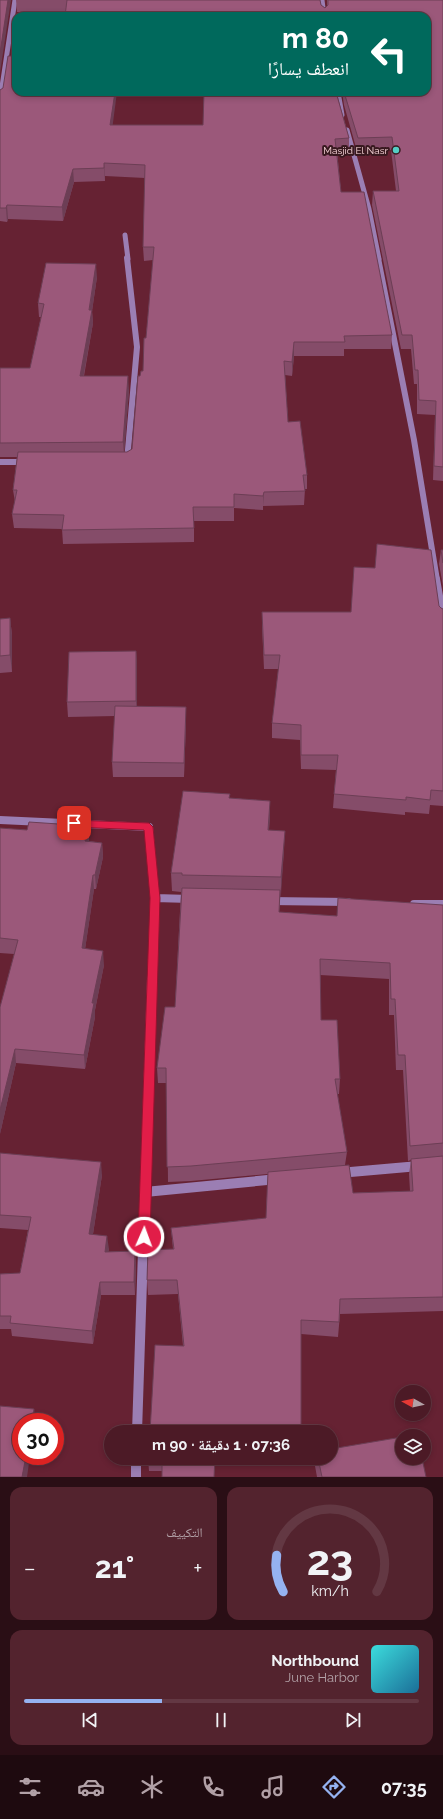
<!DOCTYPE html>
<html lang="ar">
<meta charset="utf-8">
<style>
:root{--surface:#4c1a26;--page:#53232e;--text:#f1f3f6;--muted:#b2a1a7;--line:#633843;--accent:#95b2f1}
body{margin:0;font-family:Raleway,"Noto Naskh Arabic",sans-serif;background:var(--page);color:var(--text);direction:rtl;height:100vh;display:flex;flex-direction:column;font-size:15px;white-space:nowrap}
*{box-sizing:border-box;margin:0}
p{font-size:13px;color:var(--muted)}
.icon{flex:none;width:22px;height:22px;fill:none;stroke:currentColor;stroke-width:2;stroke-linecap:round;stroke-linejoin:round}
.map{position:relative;height:1477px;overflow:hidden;direction:ltr}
.drawer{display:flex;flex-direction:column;gap:10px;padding:10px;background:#2a0e15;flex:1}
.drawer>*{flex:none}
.banner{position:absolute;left:12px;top:12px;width:419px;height:84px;border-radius:12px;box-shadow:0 2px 6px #0003,0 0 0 1px var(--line);direction:rtl;background:#00695c;color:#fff;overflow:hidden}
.needle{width:26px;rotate:278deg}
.fabs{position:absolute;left:395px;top:1385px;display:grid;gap:8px}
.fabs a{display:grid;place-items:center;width:36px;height:36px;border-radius:50%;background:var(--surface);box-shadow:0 2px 6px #0003,0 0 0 1px var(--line);font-size:20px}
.speed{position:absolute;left:12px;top:1413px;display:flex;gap:8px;font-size:20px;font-weight:700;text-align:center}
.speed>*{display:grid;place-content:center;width:52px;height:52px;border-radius:50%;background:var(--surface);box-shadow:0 2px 6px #0003,0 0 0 1px var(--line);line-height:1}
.speed .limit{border:6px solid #d22;background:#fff;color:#111}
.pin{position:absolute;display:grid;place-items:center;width:34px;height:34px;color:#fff;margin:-17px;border-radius:8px;box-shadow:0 2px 6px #0006}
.me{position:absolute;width:44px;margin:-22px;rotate:2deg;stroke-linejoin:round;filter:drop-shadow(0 0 3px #0008)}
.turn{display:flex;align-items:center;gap:14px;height:84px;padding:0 16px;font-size:18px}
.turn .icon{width:52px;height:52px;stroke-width:2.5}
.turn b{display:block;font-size:28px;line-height:34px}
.big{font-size:30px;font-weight:700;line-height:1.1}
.drawer .widget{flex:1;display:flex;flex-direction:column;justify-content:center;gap:6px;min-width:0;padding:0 14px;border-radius:12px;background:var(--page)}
.drawer .dial{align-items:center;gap:0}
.dial svg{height:104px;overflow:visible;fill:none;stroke:var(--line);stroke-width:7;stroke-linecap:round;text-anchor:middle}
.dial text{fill:var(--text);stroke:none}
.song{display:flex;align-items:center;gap:12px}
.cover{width:48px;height:48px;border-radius:6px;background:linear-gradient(135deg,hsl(180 70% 55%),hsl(200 70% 35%))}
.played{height:4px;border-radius:2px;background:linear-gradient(90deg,var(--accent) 35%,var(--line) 35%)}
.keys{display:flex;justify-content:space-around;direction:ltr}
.heat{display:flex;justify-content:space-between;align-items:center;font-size:22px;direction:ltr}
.drawer .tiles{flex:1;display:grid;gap:10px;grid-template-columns:1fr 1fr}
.widget:last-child{grid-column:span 2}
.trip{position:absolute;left:104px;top:1425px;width:234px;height:40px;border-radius:20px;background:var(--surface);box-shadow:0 2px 6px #0003,0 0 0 1px var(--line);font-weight:700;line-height:40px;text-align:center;direction:rtl}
.tab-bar{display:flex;height:64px;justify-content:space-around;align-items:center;background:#1e0a0f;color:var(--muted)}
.tab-bar .icon{width:28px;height:28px}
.tab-bar .current{color:var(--accent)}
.tab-bar b{font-size:18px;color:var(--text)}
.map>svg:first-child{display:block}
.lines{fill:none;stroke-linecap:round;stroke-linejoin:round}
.street-far3{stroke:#9b7eb3;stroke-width:5}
.street-far2{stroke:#9b7eb3;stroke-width:6}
.street-far1{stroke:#9b7eb3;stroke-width:8}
.street{stroke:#9b7eb3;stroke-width:10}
.wall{fill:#854c69;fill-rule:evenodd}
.shaded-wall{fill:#6c3e55}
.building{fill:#9b587a;stroke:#6c3e55}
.route{fill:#e11d48;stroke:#92132f}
.poi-dot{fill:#55cec5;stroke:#38191f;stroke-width:1.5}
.labels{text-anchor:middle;stroke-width:4;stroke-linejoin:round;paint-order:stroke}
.far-poi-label{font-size:10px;fill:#fcd9dd;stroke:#38191f;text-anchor:end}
</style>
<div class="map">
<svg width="443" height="1477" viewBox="0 0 443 1477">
<rect width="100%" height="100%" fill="#623"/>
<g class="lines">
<path class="street-far3" d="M322,0L324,16
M338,92L342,115
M0,100L15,0
M347,130L369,209L379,259
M125,235L128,259"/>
<path class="street-far2" d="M378,258L414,440L437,580
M127,461L137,347L127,258
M0,462H27"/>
<path class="street-far1" d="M436,579L443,619
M0,820L149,827L155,898L152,980
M155,898L190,899
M270,901L348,902
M414,904H443"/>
<path class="street" d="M339,1173L419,1166
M145,1192L278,1179
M137,1432L152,979
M136,1458V1477"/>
</g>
<path class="wall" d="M16,0H320L321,5L325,8L327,6V0H443V481L433,480L435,415L417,414V384H414L411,349H401L372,205L373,191H396L391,150L357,151L344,105L342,92H427V16L17,12Z
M0,90L113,125H203L337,94L349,138V151H337L341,192L392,335L391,349H344V356H294L292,376L285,375L288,422L307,475V489H305L304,505L263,506V510L234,508V521H194V542L63,544L62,529L14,528L12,514L15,502L13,490L17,457H0V368H30L41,317H39L38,303L97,277L92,311L93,323L84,376L129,390L124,452H127L132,449L140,376L143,371L153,260L144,261L143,247L145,178L105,176V181L74,182L63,221L8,219L7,222L0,221Z
M441,550H443V586L439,564Z
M439,606L441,608L443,609V806L430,805L429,814L405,812V815L333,808L336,770L301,769L300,740L272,738V723L279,669H264L262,626V612H351Z
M10,618L12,635V672L0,673V619Z
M136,651L137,665V706L186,707V721L184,777H113L112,762L115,716L68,717L67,702Z
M230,798L270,801L269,830L284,850L279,912L337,916L443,905V1311L340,1314L338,1337L301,1334L183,1346L178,1294L148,1295L147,1280L173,1249L171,1228L266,1218L268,1174L191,1181L168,1182L167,1083H158L157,1068L175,1007L181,892L172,891L171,873ZM320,975L389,979V1015H394L396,1070H403L408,1161L411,1160L409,1174L410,1191L353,1193L345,1165L347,1152L337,1094H339L340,1079L321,1020Z
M88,826L89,841L102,843L103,857L96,889H94L85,949L104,965L95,1010V1017L85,1069L16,1063L0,1134L14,954L0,953V828L27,830Z
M0,1153L102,1175L93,1234L109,1249L108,1252L135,1251L136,1265L135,1295H101L93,1344L12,1336L11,1329H0V1274L20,1273L28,1230L0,1228Z
M148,1458H215L162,1471H149Z
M316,1458H331L426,1477H317L315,1466Z"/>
<path class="shaded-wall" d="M8,0H11L0,73V53Z
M115,92H117L111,138L110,125Z
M104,163L105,176V181L104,168Z
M73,169L74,182L63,221L62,207Z
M7,205L8,219L7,222L6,208Z
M96,264L97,277L92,311L93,323L81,390L80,376Z
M294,342V356L292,376V362Z
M128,376L129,390L124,456L123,442Z
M264,492L263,506V510V496Z
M10,618L12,635V672L10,655Z
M136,651L137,665V716L136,701Z
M186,707V721L184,777V763Z
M270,801V820L267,849L268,830Z
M88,826L89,841L86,856L85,841Z
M285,831L284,850L281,895V877Z
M102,843L103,857L96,889L95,875Z
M93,875L94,889L83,963L82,948Z
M103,951L104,965L95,1010V1017L85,1069L84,1055L92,1003Z
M15,1049L16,1063L0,1134V1110Z
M101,1162L102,1175L91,1247L89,1234Z
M107,1236L109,1249L106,1265L105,1252Z
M135,1251L136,1265L135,1295L134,1282Z
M100,1282L101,1295L93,1344L92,1331Z
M34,1409L36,1422H32Z
M26,1456H30L27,1477H22Z"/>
<path class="building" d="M0,0H8L0,53Z
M67,0H320L321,5L325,8L328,5V0H443V467L434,466L436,401L419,400L418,370H415L412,335H402L373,191H399L392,137L358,138L344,92H427V16H65Z
M8,56H16V92H115L110,125H203L204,92H336L349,138L335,139L341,192H364L392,335L344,336L345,342H294L292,362L284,361L288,422L300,421L307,475H303L305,491L264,492L263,496L234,494V507H193L194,528L62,530L64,515L12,514L17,490H13L18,452H127L132,449L138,376H140L141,371H143L144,338H146L154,247H143L145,165L104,163V168L73,169L62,207L7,205L6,208H0V90L3,88Z
M46,263L96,264L89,310H92L80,376H128L123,442L0,443V368H30L44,304L38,303Z
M377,544L431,550L439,606L441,608L443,609V791L431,790L430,800L406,797V800L334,794L338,755H301V725L272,723L280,655H264L262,612H351L354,567L375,568Z
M441,550H443V563Z
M10,618V655L0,656V619Z
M136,651V701L67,702L69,652Z
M115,706L186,707L184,763L112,762Z
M183,791L230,794L229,798L270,801L268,830L285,831L281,877L182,875V873H171Z
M29,822L88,826L85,841L102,843L95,875H93L82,948L103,951L92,1003H94L84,1055L15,1049L0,1110V1007L18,940L0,938V828L27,830Z
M182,888L280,890L279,912L337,916L338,898L443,905V1143L410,1146L405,1055H398L395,999H391L390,963L320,959L321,1020H337L340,1079H335L347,1152L191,1166L167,1167L166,1068H157L165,1007H175Z
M0,1153L101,1162L89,1234L107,1236L105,1252L135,1251L134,1282H100L92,1331L10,1323L11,1316H0V1274L20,1273L31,1217L0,1215Z
M443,1156V1297L340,1299L339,1322L301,1320V1432H150L155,1345L184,1346L177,1280H147L148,1250L174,1249L171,1228L266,1218L268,1172L349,1165L353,1193L413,1191L411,1159Z
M0,1406L34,1409L32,1422H21V1456H26L22,1477H0Z
M402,1437V1458H422L426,1477H322L318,1458H331V1449Z
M162,1458H215L214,1477H162Z"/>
<path class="route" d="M74,820L149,823L153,827L160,898L150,1237L148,1240L144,1242L140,1240L138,1237L150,898L144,830L74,827L70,823Z"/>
<circle class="poi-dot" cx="396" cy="150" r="4"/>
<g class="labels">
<g class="far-poi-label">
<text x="388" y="154">Masjid El Nasr</text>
</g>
</g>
</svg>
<div class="fabs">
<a><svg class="needle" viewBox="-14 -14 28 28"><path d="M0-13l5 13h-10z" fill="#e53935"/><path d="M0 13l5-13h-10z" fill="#b2a1a7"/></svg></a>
<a><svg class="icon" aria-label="layers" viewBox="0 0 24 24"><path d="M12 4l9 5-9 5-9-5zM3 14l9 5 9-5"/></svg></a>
</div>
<div class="speed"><div class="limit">30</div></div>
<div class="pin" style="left:74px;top:823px;background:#d93025"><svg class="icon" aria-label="arrive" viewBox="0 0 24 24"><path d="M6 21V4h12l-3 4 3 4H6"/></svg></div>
<svg class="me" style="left:144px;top:1237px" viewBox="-20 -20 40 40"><circle r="17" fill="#e11d48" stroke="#fff" stroke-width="3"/><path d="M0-11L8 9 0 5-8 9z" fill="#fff"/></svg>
<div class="trip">07:36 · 1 دقيقة · 90 m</div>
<div class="banner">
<div class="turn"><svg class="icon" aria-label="left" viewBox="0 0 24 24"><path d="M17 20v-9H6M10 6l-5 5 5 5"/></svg><div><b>80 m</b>انعطف يسارًا</div></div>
</div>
</div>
<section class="drawer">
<div class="tiles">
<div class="widget dial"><svg viewBox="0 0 100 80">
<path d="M14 69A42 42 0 1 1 86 69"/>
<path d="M14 69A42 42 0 0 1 9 41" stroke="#95b2f1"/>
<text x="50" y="56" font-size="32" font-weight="700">23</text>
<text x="50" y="72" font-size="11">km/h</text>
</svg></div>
<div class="widget"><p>التكييف</p>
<div class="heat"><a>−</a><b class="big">21°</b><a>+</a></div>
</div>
<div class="widget">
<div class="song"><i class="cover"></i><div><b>Northbound</b><p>June Harbor</p></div></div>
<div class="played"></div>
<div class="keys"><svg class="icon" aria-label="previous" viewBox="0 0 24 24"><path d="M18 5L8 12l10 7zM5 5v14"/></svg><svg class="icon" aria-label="pause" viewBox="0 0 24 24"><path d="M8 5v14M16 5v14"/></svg><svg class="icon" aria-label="next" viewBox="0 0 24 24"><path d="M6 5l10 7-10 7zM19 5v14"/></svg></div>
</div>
</div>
</section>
<nav class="tab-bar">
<b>07:35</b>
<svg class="icon current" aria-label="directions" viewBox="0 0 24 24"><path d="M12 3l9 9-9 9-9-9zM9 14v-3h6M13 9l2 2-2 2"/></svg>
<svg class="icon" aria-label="music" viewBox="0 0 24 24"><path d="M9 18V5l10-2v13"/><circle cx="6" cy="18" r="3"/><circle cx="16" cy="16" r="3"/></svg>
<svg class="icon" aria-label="phone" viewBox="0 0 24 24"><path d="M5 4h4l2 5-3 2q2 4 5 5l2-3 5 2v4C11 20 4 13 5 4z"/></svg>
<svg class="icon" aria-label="climate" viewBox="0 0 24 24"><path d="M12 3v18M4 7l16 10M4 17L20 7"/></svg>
<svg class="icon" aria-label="car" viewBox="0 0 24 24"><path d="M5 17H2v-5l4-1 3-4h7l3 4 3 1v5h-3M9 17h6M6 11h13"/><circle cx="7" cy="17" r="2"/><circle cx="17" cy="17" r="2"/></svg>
<svg class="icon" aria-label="filters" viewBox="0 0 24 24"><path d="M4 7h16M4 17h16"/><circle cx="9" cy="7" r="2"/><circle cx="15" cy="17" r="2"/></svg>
</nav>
